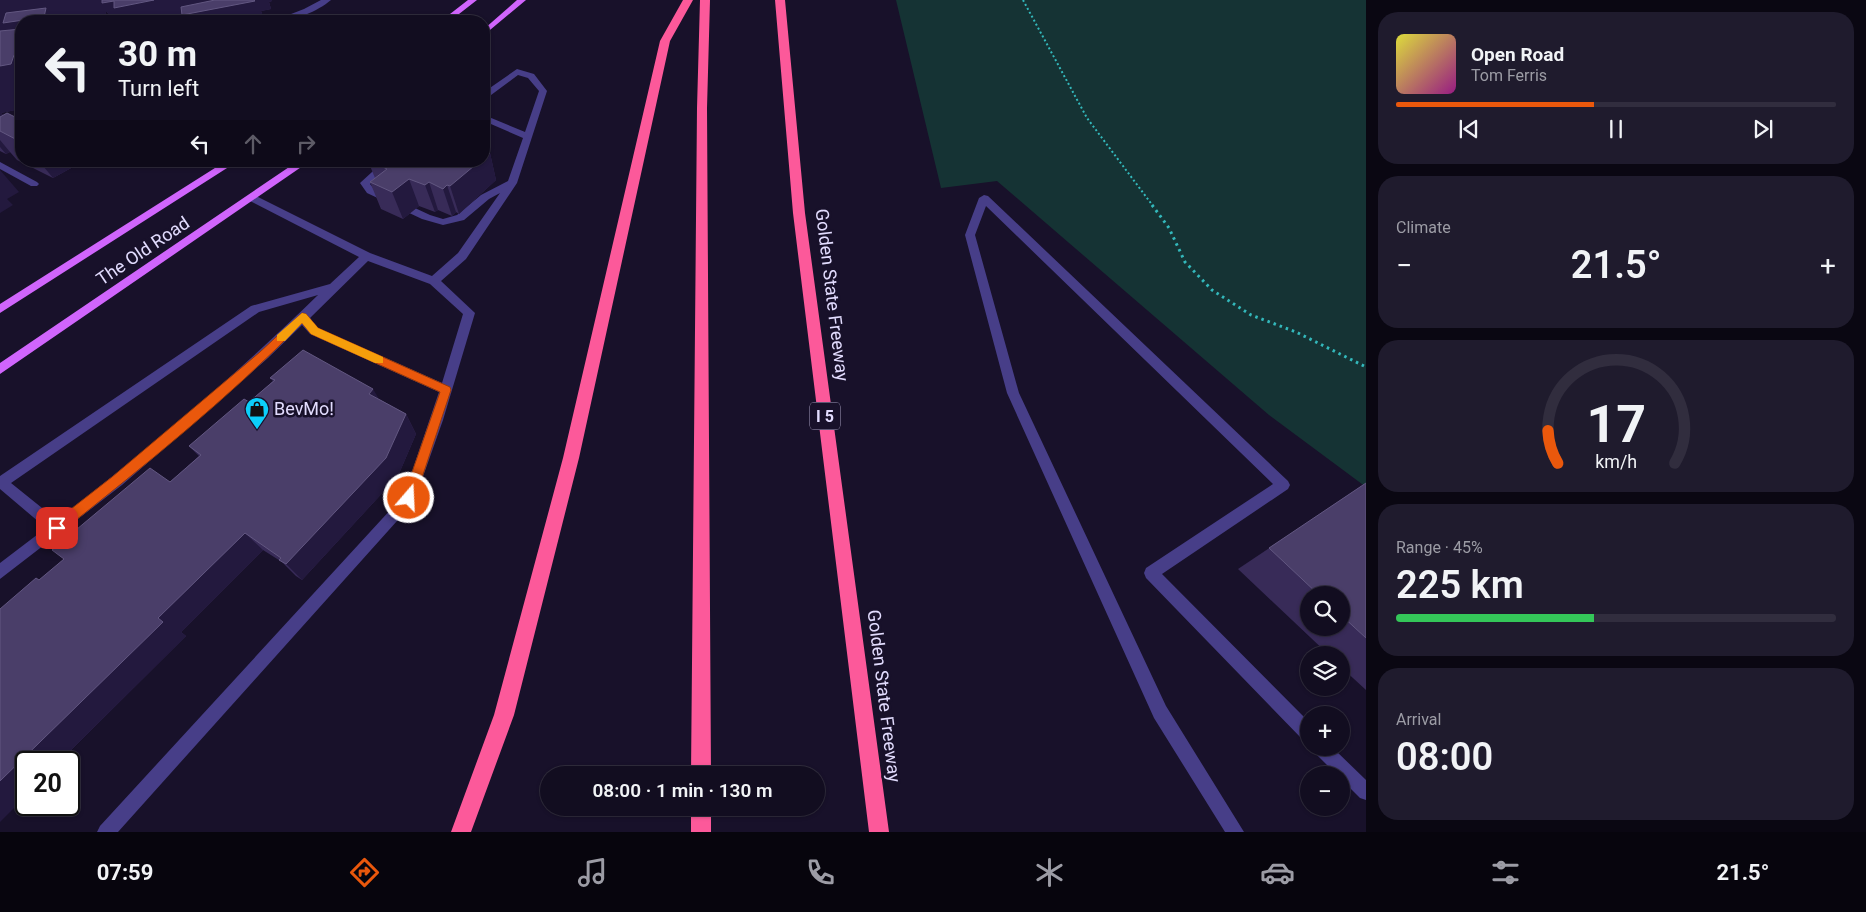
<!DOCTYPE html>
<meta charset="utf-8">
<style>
:root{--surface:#120d20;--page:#1f1b2d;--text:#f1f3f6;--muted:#9c9ca5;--line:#312d3e;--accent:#ea580c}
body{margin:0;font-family:Roboto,sans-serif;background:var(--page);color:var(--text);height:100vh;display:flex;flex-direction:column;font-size:19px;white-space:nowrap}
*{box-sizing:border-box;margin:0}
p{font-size:16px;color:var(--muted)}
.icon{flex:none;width:28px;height:28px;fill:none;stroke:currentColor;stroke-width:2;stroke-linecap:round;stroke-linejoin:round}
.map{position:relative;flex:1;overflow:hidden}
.panel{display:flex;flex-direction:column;gap:12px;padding:12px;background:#0a0712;width:500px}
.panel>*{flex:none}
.hud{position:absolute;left:15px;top:15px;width:475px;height:152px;border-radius:20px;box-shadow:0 1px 4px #0004,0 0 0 1px var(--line);background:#120d20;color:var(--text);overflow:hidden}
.buttons{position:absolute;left:1300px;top:586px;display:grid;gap:10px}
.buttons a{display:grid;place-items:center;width:50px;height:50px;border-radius:50%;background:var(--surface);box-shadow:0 1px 4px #0004,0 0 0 1px var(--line);font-size:25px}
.speed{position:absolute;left:15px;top:751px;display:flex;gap:10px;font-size:25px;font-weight:700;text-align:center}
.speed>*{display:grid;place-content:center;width:65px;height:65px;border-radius:50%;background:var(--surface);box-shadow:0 1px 4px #0004,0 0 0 1px var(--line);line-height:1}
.speed .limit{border:2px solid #111;border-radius:8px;background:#fff;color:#111}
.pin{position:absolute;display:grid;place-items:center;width:42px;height:42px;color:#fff;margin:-21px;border-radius:10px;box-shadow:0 2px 8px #0006}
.me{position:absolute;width:55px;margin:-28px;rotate:19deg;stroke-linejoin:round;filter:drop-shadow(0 0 4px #0008)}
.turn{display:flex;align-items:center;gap:18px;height:105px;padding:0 20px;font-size:22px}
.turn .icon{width:65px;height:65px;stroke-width:2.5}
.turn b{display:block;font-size:35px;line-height:42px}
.lanes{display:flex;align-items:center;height:48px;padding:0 20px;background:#0003;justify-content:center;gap:25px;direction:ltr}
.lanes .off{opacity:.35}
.big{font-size:38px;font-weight:600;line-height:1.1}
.panel .card{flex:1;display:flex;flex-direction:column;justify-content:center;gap:8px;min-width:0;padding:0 18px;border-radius:20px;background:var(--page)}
.panel .dial{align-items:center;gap:0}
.dial svg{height:130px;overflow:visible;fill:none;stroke:var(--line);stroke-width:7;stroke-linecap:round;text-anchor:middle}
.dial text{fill:var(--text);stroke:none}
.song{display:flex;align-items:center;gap:15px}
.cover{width:60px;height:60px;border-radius:8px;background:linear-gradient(135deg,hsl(60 70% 55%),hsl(310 70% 35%))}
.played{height:5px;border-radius:2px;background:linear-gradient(90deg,var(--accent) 45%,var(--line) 45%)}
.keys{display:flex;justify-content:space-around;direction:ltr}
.heat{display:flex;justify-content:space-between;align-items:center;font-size:28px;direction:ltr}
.charge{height:8px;border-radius:4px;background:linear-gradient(90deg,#34c759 45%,var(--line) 0)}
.trip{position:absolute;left:540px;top:766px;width:285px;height:50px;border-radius:25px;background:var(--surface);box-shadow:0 1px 4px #0004,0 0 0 1px var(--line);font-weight:600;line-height:50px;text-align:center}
.menu{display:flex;height:80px;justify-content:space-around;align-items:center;background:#07050d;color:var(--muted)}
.menu .icon{width:35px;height:35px}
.menu .active{color:var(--accent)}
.menu b{font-size:22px;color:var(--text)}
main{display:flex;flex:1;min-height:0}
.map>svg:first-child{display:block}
.green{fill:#153334}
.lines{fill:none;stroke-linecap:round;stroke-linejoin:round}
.path-far1{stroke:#33b8bb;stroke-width:2;stroke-dasharray:2 2.5;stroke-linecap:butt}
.path{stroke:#33b8bb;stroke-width:3;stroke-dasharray:2.5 4;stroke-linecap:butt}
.service{fill:#473e88;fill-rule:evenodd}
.primary{fill:#d065fc;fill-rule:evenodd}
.motorway{fill:#fc599a;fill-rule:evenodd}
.wall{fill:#382b58;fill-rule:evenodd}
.shaded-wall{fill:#23193e}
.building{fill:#4a3e69;stroke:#625781}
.route{fill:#ea580c;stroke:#983908}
.slow{fill:#f59e0b}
.labels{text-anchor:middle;stroke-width:5;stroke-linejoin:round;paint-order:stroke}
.shield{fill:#18112a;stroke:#a59fbe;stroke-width:1}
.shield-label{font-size:16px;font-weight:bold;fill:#e2dcfe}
.street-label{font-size:18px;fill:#e2dcfe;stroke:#18112a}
.poi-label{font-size:18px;fill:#e2dcfe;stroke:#18112a;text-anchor:start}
</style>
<main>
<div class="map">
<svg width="1366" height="832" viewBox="0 0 1366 832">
<rect width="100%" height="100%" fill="#18112a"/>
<path class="green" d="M896,0H1366V487L1269,415L997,181L941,188Z"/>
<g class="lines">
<path class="path-far1" d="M1023,0L1087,118L1153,206"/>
<path class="path" d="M1152,205L1169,228L1185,262L1212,290L1251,315L1296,332L1366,367"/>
<path class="service" d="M321,0H331C317,12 292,22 273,21L304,9Z
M517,69L534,74L547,91L517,183L466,259L441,281L475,313L443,420L414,502L118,832H97L100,826L404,495L439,392L310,334L302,325L268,358L122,485L0,579V563L46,528L0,489V476L251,306L330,284L359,257L248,200V196H256L370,253L432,276L458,253L500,193L489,199L464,220L443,225L422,219L367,193L360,183L384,161H395L370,184L374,189L430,215L443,219L457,215L481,195L508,181L523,138L484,121V115L525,132L539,91L528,78L518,75L487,98L484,99V92ZM368,261L430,284L463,314L442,383L318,328L310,318ZM318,295C237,374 148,450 57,520L11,483L259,312Z
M0,162L37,182L39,184L37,186H31L0,169Z
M984,195L988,196L1288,481L1290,485L1288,489L1162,574L1309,722V742L1303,740L1146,578L1144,573L1146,568L1273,484L986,206L975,235L1019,393L1166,706L1244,832H1225L1154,718L1007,393L965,235L979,198Z
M1314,748H1333L1366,780V800L1360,798L1341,779V775H1337L1316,754Z"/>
<path class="primary" d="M468,0H477L450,21H441Z
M517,0H526L484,35V29Z
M226,161H238L0,313V304Z
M298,161H310L0,374V363Z"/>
<path class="motorway" d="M683,0H693L670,41L579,458L514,715L471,832H451L494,715L563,458L660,41Z
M700,0H710L707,108L711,775H691L697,108Z
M775,0H785L805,213L889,832H869L793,213Z
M691,808H711V832H691Z"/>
</g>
<path class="wall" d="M0,0H272V1L269,2L271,9L261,11L265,21H113L107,12H106L104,20L21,21V110L20,109L1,113L3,115L21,120V161H69L73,167L53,178L17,160L10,152L6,154L0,151Z
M490,153L496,180L459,214L456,212L452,216L438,210L435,212L419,206L403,219L381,209L370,182L375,178L368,161H484Z
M270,378L379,399L406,414L416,434L398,476L302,580L296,576L282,562L263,550L181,632L186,636L59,762H26L39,580L170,482L199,456L189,446L249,402L273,381Z
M1366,483V690L1341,667V655H1329L1238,569ZM1309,595H1341V628H1309Z"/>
<path class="shaded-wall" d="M0,0H109L114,1L154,0H272V1L269,2L271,9L261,11L265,21H113L107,12H106L104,20L94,21H21V53L0,41Z
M21,53V92L17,90L21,96V105L14,101L20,109L1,113L21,137L0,131V66L14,55Z
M0,140L10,152L6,154L0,147Z
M490,153L496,180L459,214L450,186L473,161H484V158Z
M39,161H69L73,167L53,178Z
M0,170L19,192L7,199L13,205L0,213Z
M409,179L419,206L403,219L392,192Z
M429,182L438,210L435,212L425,185Z
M447,185L456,212L452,216L443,189Z
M373,389L385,409L369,394Z
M406,414L416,434L398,476L302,580L286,564Z
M245,533L263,550L181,632L186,636L59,762H26V796L0,822V781L158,618Z"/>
<path class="building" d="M102,0H154L114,8V1L102,3Z
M215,0H254L255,1L182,15L181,7Z
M46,8L44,17L3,23L6,13Z
M21,29V38H18L16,46L21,45V53L14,55L11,64L0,66V31Z
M21,88V92L17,90Z
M21,96V105L14,101Z
M7,113L21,120V142L0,131V117Z
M484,150L490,153L484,158Z
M371,161H480L450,186L447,185L443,189L429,182L425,185L409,179L392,192L370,182L387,169Z
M303,350L373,389L369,394L406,414L386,458L286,564L279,560L281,558L245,533L158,618L163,622L0,781V609L36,578L39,580L64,559L52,550L150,468L170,482L201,455L189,446L244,399L249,402L275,380L270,378Z
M1366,483V638L1341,615V595H1319L1269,548Z"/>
<path class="route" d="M302,313L306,314L318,328L450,387L451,390L414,502H405L403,498L440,392L311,334L302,323C228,399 144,466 61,532H53L51,528L53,523L112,477L260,352Z"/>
<path class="slow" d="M302,313L306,314L318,328L383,357V363H375L311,334L302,323L285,341H277V335Z"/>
<defs>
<g id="shop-pin" transform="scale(1.25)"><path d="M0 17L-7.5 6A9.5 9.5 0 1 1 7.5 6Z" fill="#0ccffa" stroke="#18112a"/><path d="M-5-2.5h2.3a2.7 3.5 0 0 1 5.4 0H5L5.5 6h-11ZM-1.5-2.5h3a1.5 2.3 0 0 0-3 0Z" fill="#111"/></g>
</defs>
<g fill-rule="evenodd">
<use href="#shop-pin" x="257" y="409"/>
</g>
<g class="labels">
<rect class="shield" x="810" y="402.5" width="30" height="27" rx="4"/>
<g class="shield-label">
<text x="825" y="422">I 5</text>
</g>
<g class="street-label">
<text transform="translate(143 251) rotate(-34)" y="6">The Old Road</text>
<text transform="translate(832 295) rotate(83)" y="6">Golden State Freeway</text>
<text transform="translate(884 696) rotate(83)" y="6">Golden State Freeway</text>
</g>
<g class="poi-label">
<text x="274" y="415">BevMo!</text>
</g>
</g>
</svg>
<div class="buttons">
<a><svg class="icon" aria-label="search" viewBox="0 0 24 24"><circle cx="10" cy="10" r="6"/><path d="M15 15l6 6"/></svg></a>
<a><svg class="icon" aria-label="layers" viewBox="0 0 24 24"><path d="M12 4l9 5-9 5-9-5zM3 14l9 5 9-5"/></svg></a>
<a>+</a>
<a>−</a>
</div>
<div class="speed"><div class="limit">20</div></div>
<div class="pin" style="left:57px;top:528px;background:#d93025"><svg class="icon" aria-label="arrive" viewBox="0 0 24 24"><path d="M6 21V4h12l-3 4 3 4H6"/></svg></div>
<svg class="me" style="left:409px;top:498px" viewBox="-20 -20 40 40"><circle r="17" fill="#ea580c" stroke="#fff" stroke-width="3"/><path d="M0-11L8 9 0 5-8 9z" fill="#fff"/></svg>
<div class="trip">08:00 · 1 min · 130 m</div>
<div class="hud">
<div class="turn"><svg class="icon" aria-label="left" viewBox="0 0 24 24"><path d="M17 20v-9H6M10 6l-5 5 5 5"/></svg><div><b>30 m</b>Turn left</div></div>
<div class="lanes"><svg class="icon" aria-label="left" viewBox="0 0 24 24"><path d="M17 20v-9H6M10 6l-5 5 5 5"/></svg><svg class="icon off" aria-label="ahead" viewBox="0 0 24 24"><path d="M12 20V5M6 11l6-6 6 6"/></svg><svg class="icon off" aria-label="right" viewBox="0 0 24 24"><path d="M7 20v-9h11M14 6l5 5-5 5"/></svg></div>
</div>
</div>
<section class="panel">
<div class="card">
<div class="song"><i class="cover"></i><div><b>Open Road</b><p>Tom Ferris</p></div></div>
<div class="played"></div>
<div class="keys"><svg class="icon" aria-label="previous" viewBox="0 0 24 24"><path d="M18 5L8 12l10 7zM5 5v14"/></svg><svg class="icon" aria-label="pause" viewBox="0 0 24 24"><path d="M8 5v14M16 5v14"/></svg><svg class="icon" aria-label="next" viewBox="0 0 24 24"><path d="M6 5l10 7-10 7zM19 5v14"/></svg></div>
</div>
<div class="card"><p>Climate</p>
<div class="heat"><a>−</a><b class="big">21.5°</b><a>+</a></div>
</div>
<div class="card dial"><svg viewBox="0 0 100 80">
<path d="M14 69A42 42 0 1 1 86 69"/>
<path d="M14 69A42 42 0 0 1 8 49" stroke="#ea580c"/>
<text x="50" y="56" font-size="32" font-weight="700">17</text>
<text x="50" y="72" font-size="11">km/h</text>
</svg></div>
<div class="card"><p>Range · 45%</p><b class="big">225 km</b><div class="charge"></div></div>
<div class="card"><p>Arrival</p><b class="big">08:00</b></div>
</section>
</main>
<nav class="menu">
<b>07:59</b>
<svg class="icon active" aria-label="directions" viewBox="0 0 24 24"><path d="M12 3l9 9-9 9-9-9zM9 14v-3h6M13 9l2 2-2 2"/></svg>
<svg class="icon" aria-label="music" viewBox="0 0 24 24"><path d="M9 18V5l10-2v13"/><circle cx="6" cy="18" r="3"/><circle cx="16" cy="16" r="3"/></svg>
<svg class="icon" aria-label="phone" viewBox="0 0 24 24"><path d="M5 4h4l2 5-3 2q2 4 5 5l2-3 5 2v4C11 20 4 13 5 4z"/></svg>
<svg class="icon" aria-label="climate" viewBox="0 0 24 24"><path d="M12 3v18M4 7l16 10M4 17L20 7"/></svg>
<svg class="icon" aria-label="car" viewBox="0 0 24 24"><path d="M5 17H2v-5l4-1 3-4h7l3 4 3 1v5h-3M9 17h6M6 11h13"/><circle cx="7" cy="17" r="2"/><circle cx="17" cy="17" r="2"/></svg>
<svg class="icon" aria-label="filters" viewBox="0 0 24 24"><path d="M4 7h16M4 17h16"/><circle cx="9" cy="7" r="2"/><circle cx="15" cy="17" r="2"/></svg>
<b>21.5°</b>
</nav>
